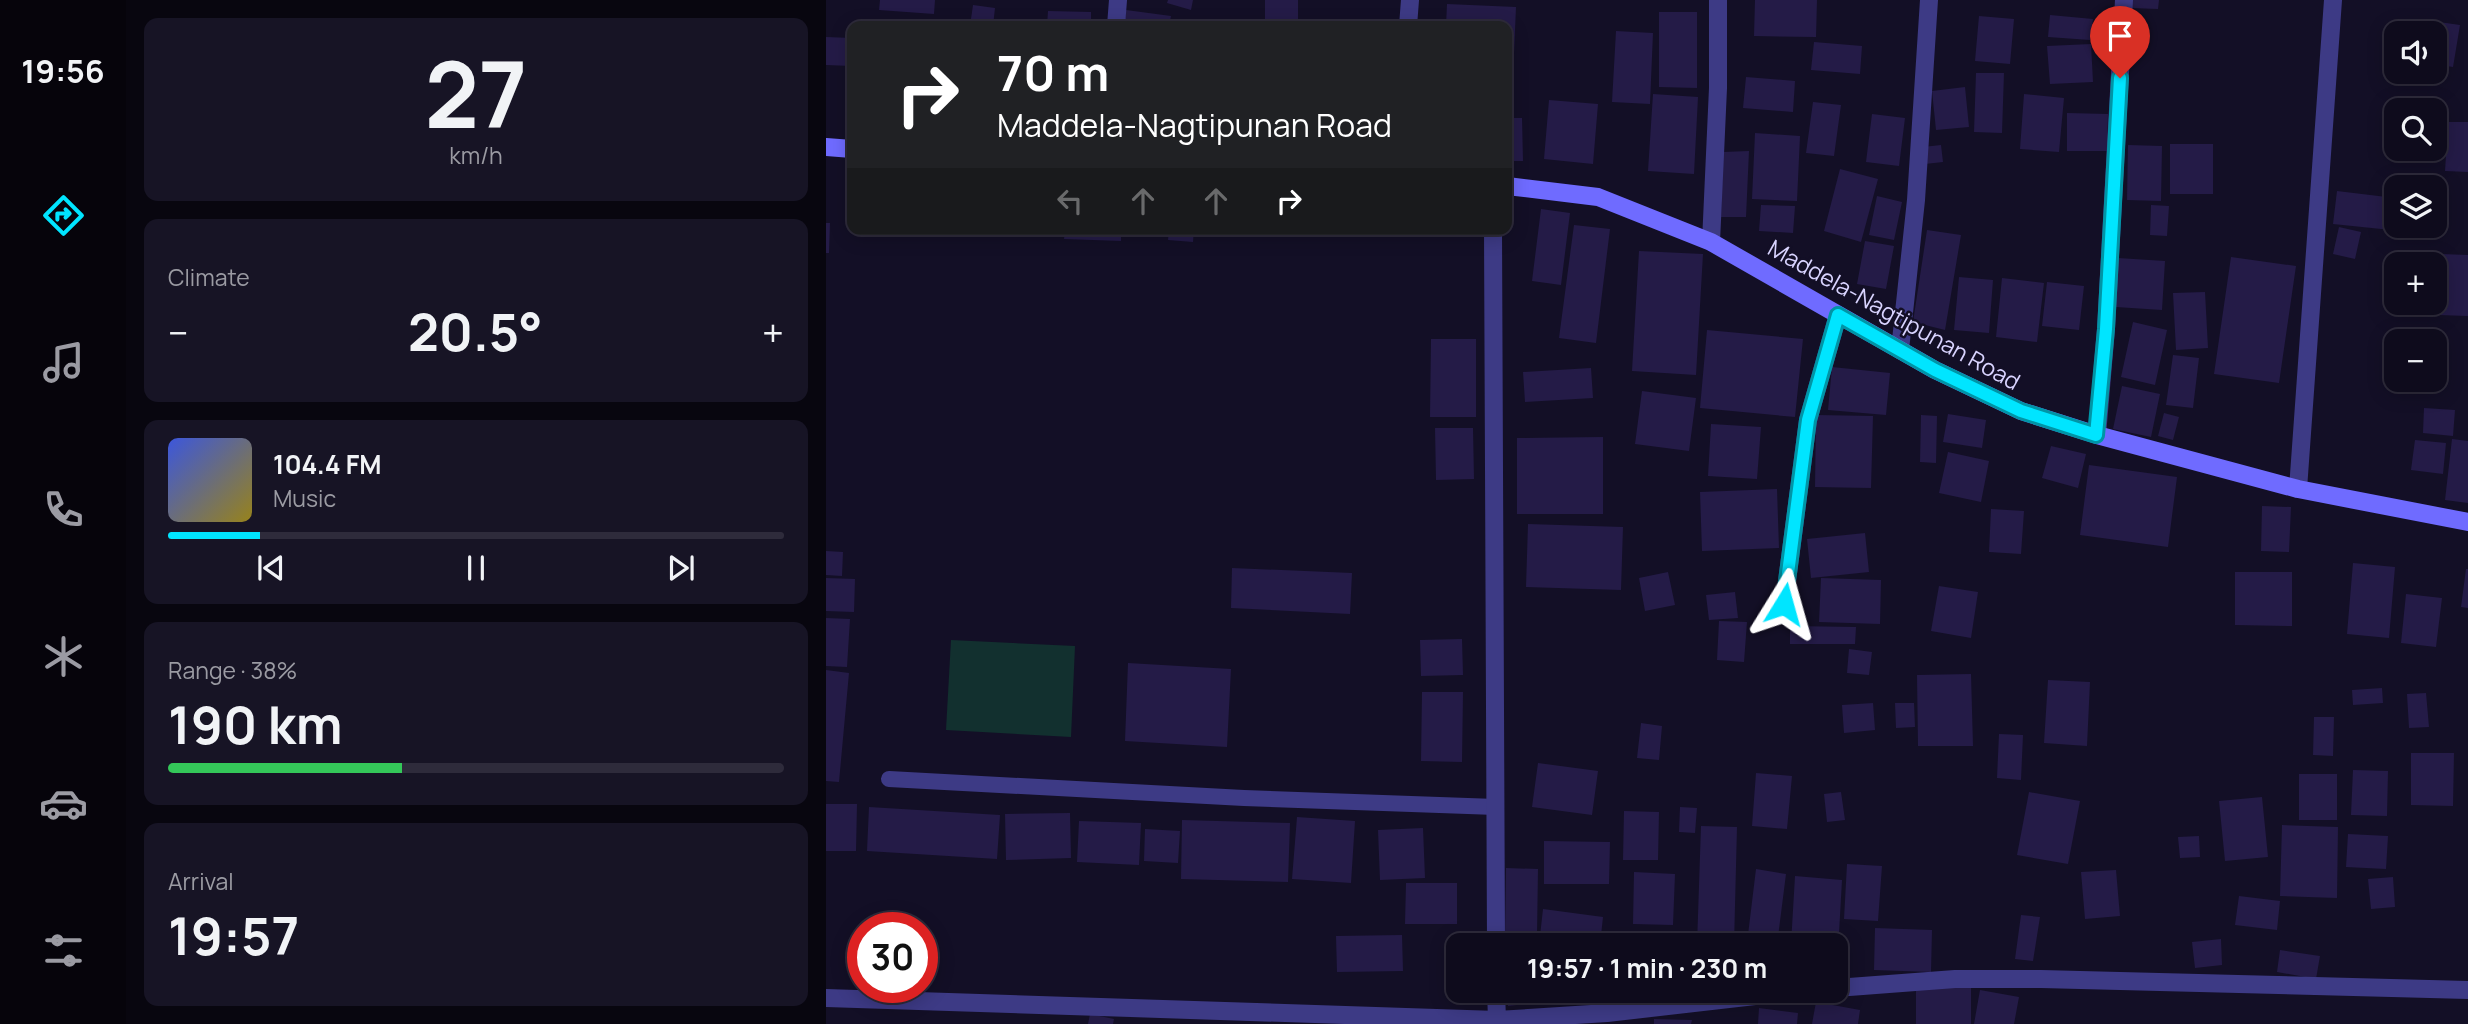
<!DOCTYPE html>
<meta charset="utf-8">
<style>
:root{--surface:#0e0b1c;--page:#171425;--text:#f1f3f6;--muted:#9b9ba3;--line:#2e2b3b;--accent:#00e5ff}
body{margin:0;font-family:Manrope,sans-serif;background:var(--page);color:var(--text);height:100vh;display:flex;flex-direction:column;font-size:26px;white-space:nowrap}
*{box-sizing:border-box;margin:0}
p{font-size:23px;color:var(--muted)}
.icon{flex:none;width:38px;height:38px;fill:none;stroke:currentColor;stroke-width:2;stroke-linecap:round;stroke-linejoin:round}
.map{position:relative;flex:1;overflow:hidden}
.details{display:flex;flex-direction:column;gap:18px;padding:18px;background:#08060f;width:700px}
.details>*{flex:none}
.hud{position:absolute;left:21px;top:21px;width:665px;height:214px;border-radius:14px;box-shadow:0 4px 18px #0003,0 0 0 2px var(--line);background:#202124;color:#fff;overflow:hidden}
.tools{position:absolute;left:1558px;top:21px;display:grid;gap:14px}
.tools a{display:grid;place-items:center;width:63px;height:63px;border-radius:14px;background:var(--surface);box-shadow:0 4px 18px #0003,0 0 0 2px var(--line);font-size:35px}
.speed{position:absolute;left:21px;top:912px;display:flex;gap:14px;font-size:35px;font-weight:700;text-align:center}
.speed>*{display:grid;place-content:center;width:91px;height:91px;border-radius:50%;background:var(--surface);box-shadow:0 4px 18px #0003,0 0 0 2px var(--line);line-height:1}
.speed .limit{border:10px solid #d22;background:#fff;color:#111}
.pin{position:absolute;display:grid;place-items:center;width:60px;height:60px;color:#fff;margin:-72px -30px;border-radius:50% 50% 50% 0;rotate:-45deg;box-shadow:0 0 7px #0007}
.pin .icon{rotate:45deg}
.me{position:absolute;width:77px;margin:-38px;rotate:8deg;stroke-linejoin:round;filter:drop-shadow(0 0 5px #0008)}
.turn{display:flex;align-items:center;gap:24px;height:147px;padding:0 35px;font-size:32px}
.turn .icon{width:91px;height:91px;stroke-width:2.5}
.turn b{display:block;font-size:49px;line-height:60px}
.lanes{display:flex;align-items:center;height:66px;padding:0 35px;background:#0003;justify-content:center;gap:35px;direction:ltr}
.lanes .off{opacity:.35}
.big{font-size:52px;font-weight:700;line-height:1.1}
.details .card{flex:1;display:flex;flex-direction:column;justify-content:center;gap:10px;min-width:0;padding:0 24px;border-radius:14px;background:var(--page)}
.details .dial{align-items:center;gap:0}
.dial b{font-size:91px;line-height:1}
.song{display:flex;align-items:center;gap:21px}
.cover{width:84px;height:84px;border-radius:10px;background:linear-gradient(135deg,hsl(230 70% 55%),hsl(50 70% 35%))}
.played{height:7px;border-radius:4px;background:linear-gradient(90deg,var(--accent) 15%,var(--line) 15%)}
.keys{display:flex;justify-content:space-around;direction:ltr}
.heat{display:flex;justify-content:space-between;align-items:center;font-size:38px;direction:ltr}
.charge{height:10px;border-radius:5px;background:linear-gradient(90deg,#34c759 38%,var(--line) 0)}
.trip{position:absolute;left:620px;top:933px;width:402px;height:70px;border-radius:14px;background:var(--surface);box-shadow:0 4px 18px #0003,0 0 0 2px var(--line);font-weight:700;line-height:70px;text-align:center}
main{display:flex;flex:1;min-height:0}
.menu{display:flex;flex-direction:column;width:126px;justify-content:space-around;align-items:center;background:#06040b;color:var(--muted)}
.menu .icon{width:49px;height:49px}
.menu .on{color:var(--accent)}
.menu b{font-size:32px;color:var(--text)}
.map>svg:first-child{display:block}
.green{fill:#12302f}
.building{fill:#241b47}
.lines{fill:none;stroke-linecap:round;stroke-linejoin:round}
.lane{stroke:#3d3a85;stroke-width:16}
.street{stroke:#3d3a85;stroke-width:18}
.secondary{stroke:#6f6bff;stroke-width:18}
.route-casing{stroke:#0095a6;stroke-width:18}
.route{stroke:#00e5ff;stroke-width:12}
.labels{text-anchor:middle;stroke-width:5;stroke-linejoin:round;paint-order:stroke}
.street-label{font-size:23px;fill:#d9d4ff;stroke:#130f26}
</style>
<main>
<nav class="menu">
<b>19:56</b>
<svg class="icon on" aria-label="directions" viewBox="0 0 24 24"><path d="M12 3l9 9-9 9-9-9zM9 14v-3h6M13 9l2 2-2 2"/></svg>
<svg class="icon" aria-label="music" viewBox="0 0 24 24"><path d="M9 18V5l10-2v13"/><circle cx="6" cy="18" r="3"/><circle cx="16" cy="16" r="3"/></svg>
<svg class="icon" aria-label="phone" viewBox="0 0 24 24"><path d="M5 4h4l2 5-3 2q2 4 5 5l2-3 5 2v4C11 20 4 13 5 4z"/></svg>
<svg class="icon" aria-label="climate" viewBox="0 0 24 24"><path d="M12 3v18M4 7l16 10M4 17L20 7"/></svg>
<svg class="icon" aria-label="car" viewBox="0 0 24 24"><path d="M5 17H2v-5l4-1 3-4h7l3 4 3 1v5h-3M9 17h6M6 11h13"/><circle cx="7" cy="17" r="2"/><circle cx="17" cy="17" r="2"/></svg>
<svg class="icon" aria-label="filters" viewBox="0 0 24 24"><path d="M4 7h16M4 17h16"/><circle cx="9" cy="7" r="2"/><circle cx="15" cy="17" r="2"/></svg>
</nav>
<section class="details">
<div class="card dial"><b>27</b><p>km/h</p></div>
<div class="card"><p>Climate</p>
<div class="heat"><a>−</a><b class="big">20.5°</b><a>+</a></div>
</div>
<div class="card">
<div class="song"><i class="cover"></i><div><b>104.4 FM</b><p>Music</p></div></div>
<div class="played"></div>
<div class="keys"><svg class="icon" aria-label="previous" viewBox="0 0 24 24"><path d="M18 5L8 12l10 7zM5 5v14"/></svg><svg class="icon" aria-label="pause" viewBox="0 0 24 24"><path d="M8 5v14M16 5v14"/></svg><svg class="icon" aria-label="next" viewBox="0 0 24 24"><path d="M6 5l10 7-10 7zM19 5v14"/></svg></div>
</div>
<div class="card"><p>Range · 38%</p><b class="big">190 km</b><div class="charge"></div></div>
<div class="card"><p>Arrival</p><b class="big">19:57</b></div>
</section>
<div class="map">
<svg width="1642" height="1024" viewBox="0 0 1642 1024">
<rect width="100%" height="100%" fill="#130f26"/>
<path class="green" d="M125,640L249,646L245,737L120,730Z"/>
<path class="building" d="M54,0H109L108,14L53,10Z
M342,0H367L365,10L341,3Z
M439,0H472V26H439Z
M929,0H991L990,37L928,36Z
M1306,0H1333L1332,9L1305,8Z
M621,4L690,7L688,54L681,53V26H620Z
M147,5L169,8L167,26H144Z
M300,10L345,16L343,26H298Z
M222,11L265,12V26H221Z
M833,12H871V88L833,87Z
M1224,15L1267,19L1264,40L1222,37Z
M1153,16L1188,19L1184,64L1149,61Z
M545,21L568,25V26H544Z
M1613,22L1634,25L1627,67L1608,64Z
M790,31L827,33L824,104L786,102Z
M0,37L26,38L25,66L0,65Z
M988,42L1036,46L1034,74L985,70Z
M1265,44L1267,82L1224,84L1221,46Z
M1150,73H1178L1176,133L1148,132Z
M920,77L969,81L967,112L917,108Z
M1139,87L1143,127L1110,130L1106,91Z
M827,94L872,97L868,174L822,171Z
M1198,94L1238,98L1233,152L1194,149Z
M723,100L772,104L767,164L718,159Z
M987,102L1015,105L1008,156L980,153Z
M1241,113L1282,114L1281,151H1241Z
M1046,114L1079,118L1073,166L1040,162Z
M681,118H696L697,161H681Z
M1622,122H1642V172L1619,171Z
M929,133L974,136L971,201L926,199Z
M1344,144H1387V194H1344Z
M1115,145L1117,162L1099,164L1097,147Z
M1302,145L1336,146L1335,201L1301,200Z
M923,151L920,217H895L897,152Z
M1014,169L1052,179L1035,242L998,231Z
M1511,191L1569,198L1565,230L1507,224Z
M1051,196L1076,202L1068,240L1043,235Z
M935,205L969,206L967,233L933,231Z
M1325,205L1343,206L1341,236L1324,235Z
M715,209L744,213L735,285L706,281Z
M0,223H4L3,253H0Z
M748,225L784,229L770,343L733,338Z
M1513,227L1535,232L1529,259L1507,254Z
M239,229H295V241L238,239Z
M343,229H368L367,242L342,240Z
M1101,230L1135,235L1119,330L1087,322Z
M1039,241L1068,246L1060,289L1031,284Z
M813,251L877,254L870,375L806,371Z
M1615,254L1642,255V316L1612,315Z
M1405,257L1470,266L1453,383L1388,374Z
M1292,258L1339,261L1336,310L1290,307Z
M1133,277L1167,280L1163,333L1128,330Z
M1176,278L1218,283L1211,342L1170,337Z
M1221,282L1258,286L1253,330L1216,326Z
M1379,292L1382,348L1350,350L1347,293Z
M1307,322L1341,330L1329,385L1295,377Z
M881,330L977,339L969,417L874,408Z
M605,339H650V417H604Z
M1347,355L1373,358L1367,408L1340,405Z
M1006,367L1064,373L1060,415L1002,410Z
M765,368L767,398L699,402L697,372Z
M1296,386L1334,394L1325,437L1287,429Z
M816,391L870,398L863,451L809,444Z
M1598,408L1629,410L1627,436L1597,433Z
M1338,413L1353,417L1347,440L1332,436Z
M1122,414L1160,420L1156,448L1117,442Z
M990,415L1047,416L1045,488L989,487Z
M1095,415L1111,416L1110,463L1094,462Z
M885,424L935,427L931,479L882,476Z
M609,428H647L648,479L610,480Z
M777,437V514H691V438Z
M1626,439L1642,441V503L1619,500Z
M1589,440L1620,443L1617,474L1585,470Z
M1225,446L1260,454L1252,488L1216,478Z
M1122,452L1163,461L1155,502L1113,493Z
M1263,465L1351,477L1342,547L1254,535Z
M951,489L953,548L876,551L874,492Z
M1436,506L1465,507L1463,552L1435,551Z
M1165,509L1198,511L1195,554L1163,552Z
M702,524L797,527L795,590L700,587Z
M1039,533L1043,572L985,578L981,539Z
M0,551L17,552L16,576L0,575Z
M1527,563L1569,567L1563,638L1521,634Z
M406,568L526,573L524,614L405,608Z
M1640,569H1642V608L1635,607Z
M842,572L849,605L819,611L813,578Z
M1409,572H1466V626L1409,625Z
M0,578L29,579L28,612L0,611Z
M995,578L1055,580L1054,624L993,622Z
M1113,586L1152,592L1145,638L1105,631Z
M909,592L912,618L883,620L880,595Z
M1580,594L1616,598L1610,647L1575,643Z
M0,618L24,619L21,667L0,666Z
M893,621L921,622L918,662L891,660Z
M964,626L1030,627L1029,644H964Z
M636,639L637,675L595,676L594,640Z
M1023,649L1046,652L1043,675L1021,673Z
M302,663L405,669L401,747L299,741Z
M0,670L23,673L13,782L0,781Z
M1145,674L1147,746H1092L1091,675Z
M1222,680L1264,682L1261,746L1218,743Z
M1556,688L1557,703L1527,705L1526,690Z
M596,692H637L636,762L595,761Z
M1600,693L1603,727L1583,728L1581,694Z
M1047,703L1049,730L1018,733L1016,705Z
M1069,703H1088L1089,727L1070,728Z
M1488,717H1508L1507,756L1487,755Z
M815,723L836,726L833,760L811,758Z
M1173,734L1197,735L1195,780L1171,778Z
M1585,753H1628L1627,806L1585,805Z
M712,763L772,771L766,815L706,807Z
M1527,770L1562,771L1561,816L1525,815Z
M930,773L966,776L961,829L926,826Z
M1473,774H1511V820H1473Z
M1015,792L1019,820L1001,822L998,794Z
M1203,792L1254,801L1242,864L1191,855Z
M1436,797L1442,857L1399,861L1393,801Z
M0,804H31L30,851H0Z
M43,807L174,815L171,859L41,851Z
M854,807L871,808L869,833L853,832Z
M798,811L833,812L832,860H797Z
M244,813L245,858L180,860L179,814Z
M471,817L529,821L525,883L466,879Z
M356,820L464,823L462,882L355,879Z
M253,821L315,823L313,865L251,862Z
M1456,825L1512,827L1511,898L1454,896Z
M875,826L911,827L908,945H871Z
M597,828L599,878L554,880L552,830Z
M319,829L354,831L352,863L318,861Z
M1522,834L1562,836L1560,869L1520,867Z
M1373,836L1374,857L1354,858L1352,837Z
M718,841L784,842L783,884H718Z
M1021,864L1056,866L1052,921L1018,919Z
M680,868L712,869L711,935L679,934Z
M930,869L960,874L951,945L921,943Z
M1290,870L1294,916L1259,919L1255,872Z
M808,872L849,874L847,925L807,924Z
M969,876L1016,880L1012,951H1010V945L965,944Z
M1567,877L1569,907L1545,909L1542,879Z
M580,883H631V924H579Z
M1413,896L1454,901L1451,930L1409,925Z
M717,909L777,917L774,945H713Z
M1195,915L1214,917L1207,961L1189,959Z
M1049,928L1106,930L1105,972L1048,970Z
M576,935L577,971L511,972L510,936Z
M1395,939L1396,965L1369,968L1366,942Z
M1454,950L1494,956L1490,979L1451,972Z
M1020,963L1021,979L1010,980V964Z
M1090,987L1145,988V1024H1090Z
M681,990H717L718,1002L682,1006Z
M795,990H840V1003L794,1000Z
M1154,990L1193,997L1188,1024H1148Z
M990,1002L1034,1010L1032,1024H986Z
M933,1008L972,1013L971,1024H932Z
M264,1014L288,1019L287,1024H262Z
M828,1019L866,1020L865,1024H828Z"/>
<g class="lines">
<path class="lane" d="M63,779L418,798L670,807"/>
<path class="street" d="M290,26L292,0
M582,26L584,0
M667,229L670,945
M885,242L892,88V0
M1074,350L1090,200L1103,0
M1271,435L1280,329L1298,0
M1472,489L1507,0
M958,604L982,420L1012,315
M1010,988L1129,979H1215L1642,990
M670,990L671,1020
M0,998L671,1020L781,1013L983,990"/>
<path class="secondary" d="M0,147L26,149
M681,186L772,197L885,242L1109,370L1195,411L1271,435L1472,489L1642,522"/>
</g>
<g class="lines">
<g class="route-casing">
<path id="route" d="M958,604L982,420L1012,315L1109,370L1195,411L1270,435L1280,329L1294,78"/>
</g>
<use href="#route" class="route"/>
</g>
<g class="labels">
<g class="street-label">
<text transform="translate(1068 315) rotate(29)" y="8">Maddela-Nagtipunan Road</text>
</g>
</g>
</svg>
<div class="tools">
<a><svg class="icon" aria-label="sound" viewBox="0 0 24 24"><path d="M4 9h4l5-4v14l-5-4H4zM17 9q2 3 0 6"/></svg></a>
<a><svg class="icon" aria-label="search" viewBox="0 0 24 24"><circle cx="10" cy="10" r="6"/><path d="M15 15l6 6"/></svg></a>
<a><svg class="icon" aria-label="layers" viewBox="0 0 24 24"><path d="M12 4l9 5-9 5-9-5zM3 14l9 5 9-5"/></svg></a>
<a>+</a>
<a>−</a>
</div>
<div class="speed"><div class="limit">30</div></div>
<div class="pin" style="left:1294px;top:78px;background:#d93025"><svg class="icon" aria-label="arrive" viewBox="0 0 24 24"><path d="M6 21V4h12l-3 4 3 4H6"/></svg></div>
<svg class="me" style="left:958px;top:604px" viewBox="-20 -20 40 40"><path d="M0-17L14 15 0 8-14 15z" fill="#00e5ff" stroke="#fff" stroke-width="4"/></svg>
<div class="trip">19:57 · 1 min · 230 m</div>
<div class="hud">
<div class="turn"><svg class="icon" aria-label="right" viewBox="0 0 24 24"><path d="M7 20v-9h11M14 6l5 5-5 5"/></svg><div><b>70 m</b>Maddela-Nagtipunan Road</div></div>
<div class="lanes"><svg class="icon off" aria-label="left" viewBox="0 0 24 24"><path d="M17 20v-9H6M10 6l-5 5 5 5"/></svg><svg class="icon off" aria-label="ahead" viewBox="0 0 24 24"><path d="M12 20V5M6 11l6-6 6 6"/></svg><svg class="icon off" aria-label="ahead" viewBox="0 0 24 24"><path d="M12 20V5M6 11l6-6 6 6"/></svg><svg class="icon" aria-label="right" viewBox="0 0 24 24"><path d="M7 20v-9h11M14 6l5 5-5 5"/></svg></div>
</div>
</div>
</main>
